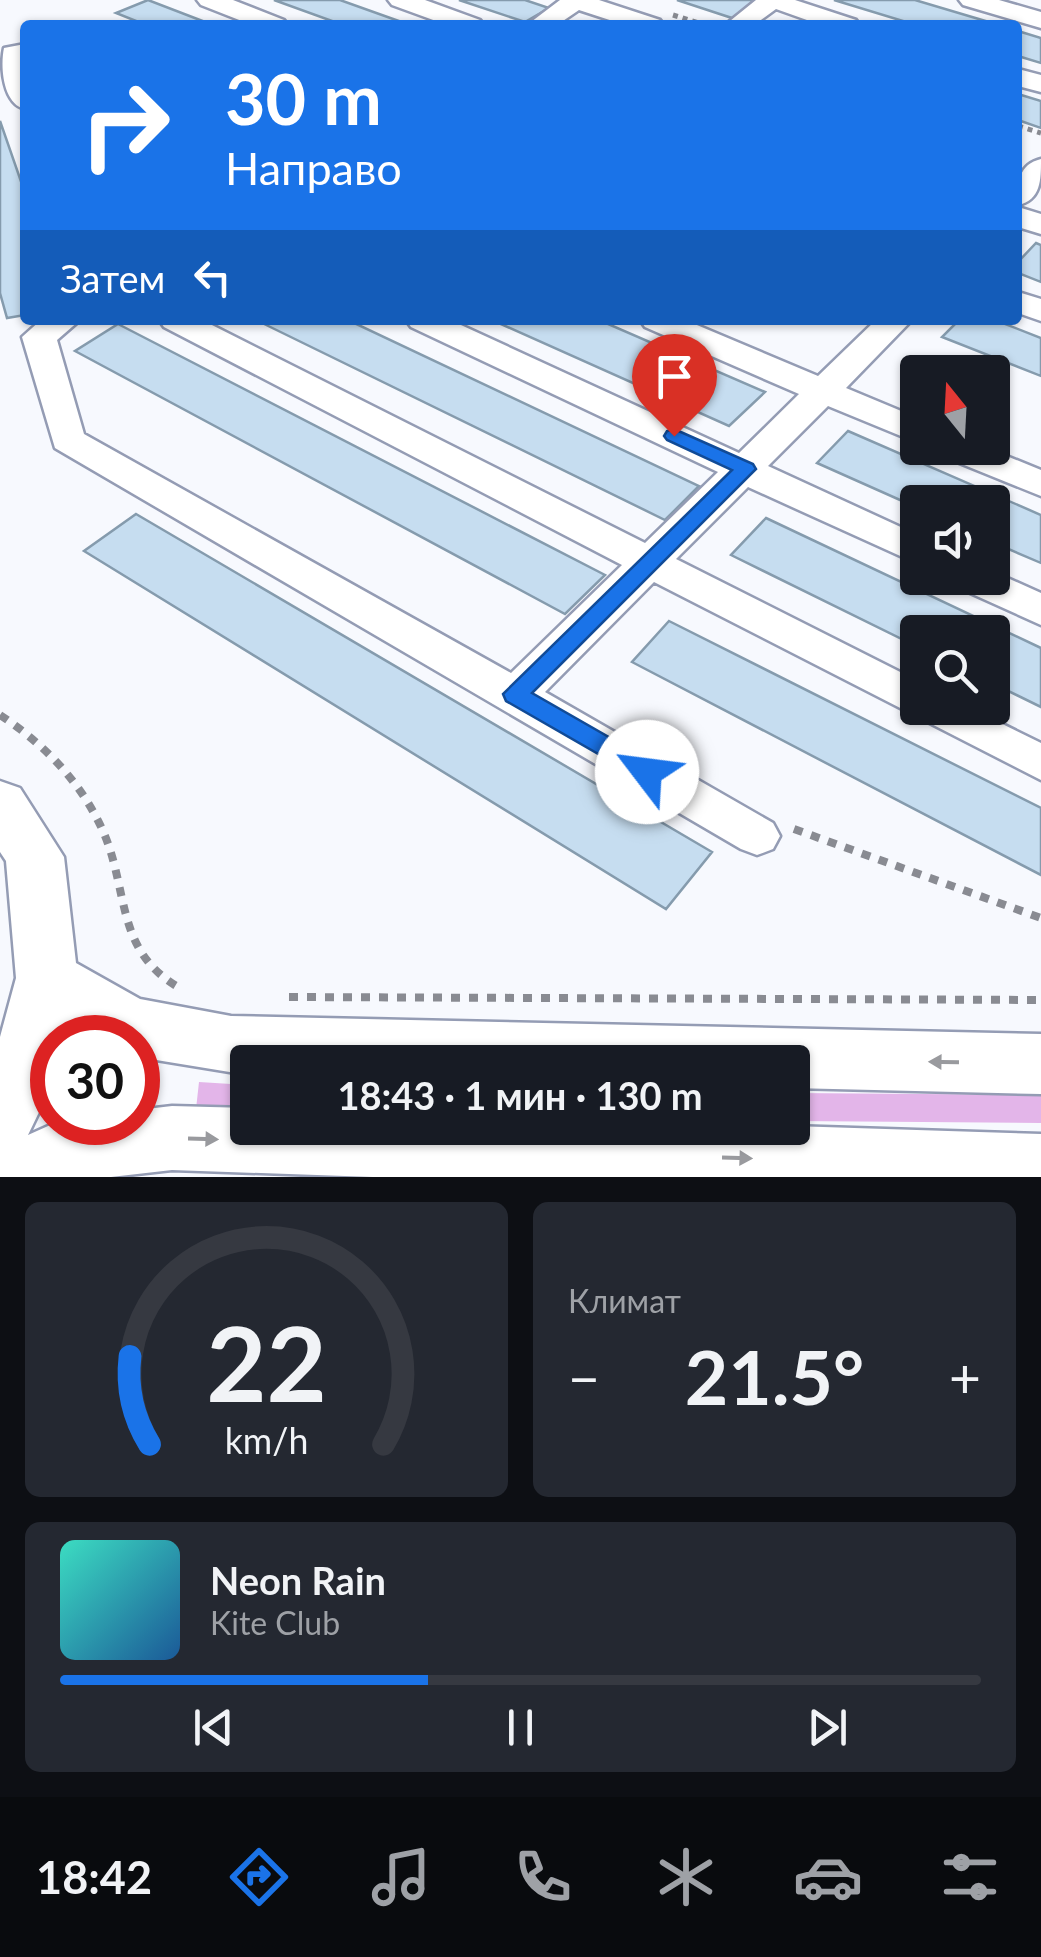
<!DOCTYPE html>
<html lang="ru">
<meta charset="utf-8">
<style>
:root{--surface:#171b24;--page:#242831;--text:#f1f3f6;--muted:#9ea1a6;--line:#363941;--accent:#1a73e8}
body{margin:0;font-family:Lato,sans-serif;background:var(--page);color:var(--text);height:100vh;display:flex;flex-direction:column;font-size:38px;white-space:nowrap}
*{box-sizing:border-box;margin:0}
p{font-size:32px;color:var(--muted)}
.icon{flex:none;width:55px;height:55px;fill:none;stroke:currentColor;stroke-width:2;stroke-linecap:round;stroke-linejoin:round}
.map{position:relative;height:1177px;overflow:hidden}
.side{display:flex;flex-direction:column;gap:25px;padding:25px;background:#0d0f14;flex:1}
.side>*{flex:none}
.hud{position:absolute;left:20px;top:20px;width:1002px;height:305px;border-radius:10px;box-shadow:0 2px 8px #0004;background:#1a73e8;color:#fff;overflow:hidden}
.needle{width:65px;rotate:342deg}
.fabs{position:absolute;left:900px;top:355px;display:grid;gap:20px}
.fabs a{display:grid;place-items:center;width:110px;height:110px;border-radius:10px;background:var(--surface);box-shadow:0 2px 8px #0004;font-size:50px}
.speed{position:absolute;left:30px;top:1015px;display:flex;gap:20px;font-size:50px;font-weight:700;text-align:center}
.speed>*{display:grid;place-content:center;width:130px;height:130px;border-radius:50%;background:var(--surface);box-shadow:0 2px 8px #0004;line-height:1}
.speed .limit{border:15px solid #d22;background:#fff;color:#111}
.pin{position:absolute;display:grid;place-items:center;width:85px;height:85px;color:#fff;margin:-102px -42px;border-radius:50% 50% 50% 0;rotate:-45deg;box-shadow:0 0 10px #0007}
.pin .icon{rotate:45deg}
.me{position:absolute;width:110px;margin:-55px;rotate:300deg;stroke-linejoin:round;filter:drop-shadow(0 0 8px #0008)}
.turn{display:flex;align-items:center;gap:35px;height:210px;padding:0 40px;font-size:45px}
.turn .icon{width:130px;height:130px;stroke-width:2.5}
.turn b{display:block;font-size:70px;line-height:85px}
.then{display:flex;align-items:center;height:95px;padding:0 40px;background:#0003;gap:20px;font-size:38px}
.big{font-size:75px;font-weight:700;line-height:1.1}
.side .widget{flex:1;display:flex;flex-direction:column;justify-content:center;gap:15px;min-width:0;padding:0 35px;border-radius:15px;background:var(--page)}
.side .dial{align-items:center;gap:0}
.dial svg{height:260px;overflow:visible;fill:none;stroke:var(--line);stroke-width:7;stroke-linecap:round;text-anchor:middle}
.dial text{fill:var(--text);stroke:none}
.song{display:flex;align-items:center;gap:30px}
.cover{width:120px;height:120px;border-radius:15px;background:linear-gradient(135deg,hsl(170 70% 55%),hsl(210 70% 35%))}
.played{height:10px;border-radius:5px;background:linear-gradient(90deg,var(--accent) 40%,var(--line) 40%)}
.keys{display:flex;justify-content:space-around;direction:ltr}
.heat{display:flex;justify-content:space-between;align-items:center;font-size:55px;direction:ltr}
.side .tiles{flex:1;display:grid;gap:25px;grid-template-columns:1fr 1fr}
.widget:last-child{grid-column:span 2}
.trip{position:absolute;left:230px;top:1045px;width:580px;height:100px;border-radius:10px;background:var(--surface);box-shadow:0 2px 8px #0004;font-weight:700;line-height:100px;text-align:center}
.dock{display:flex;height:160px;justify-content:space-around;align-items:center;background:#090b0e;color:var(--muted)}
.dock .icon{width:70px;height:70px}
.dock .active{color:var(--accent)}
.dock b{font-size:45px;color:var(--text)}
.map>svg:first-child{display:block}
.green{fill:#e3b5e9}
.building{fill:#c6ddf0;stroke:#859bad;stroke-width:2.5}
.lines{fill:none;stroke-linecap:round;stroke-linejoin:round}
.minor-casing{stroke:#949cb4;stroke-width:5}
.major-casing{stroke:#949cb4;stroke-width:5}
.path-far1{stroke:#898b92;stroke-width:5;stroke-dasharray:5 5;stroke-linecap:butt}
.path{stroke:#898b92;stroke-width:8;stroke-dasharray:9 9;stroke-linecap:butt}
.minor{fill:#fff;fill-rule:evenodd}
.major{fill:#fff;fill-rule:evenodd}
.oneway{fill:#999a9e}
.route{fill:#1a73e8;stroke:#114b97;stroke-width:2.5}
</style>
<div class="map">
<svg width="1041" height="1177" viewBox="0 0 1041 1177">
<rect width="100%" height="100%" fill="#f7f9fe"/>
<path class="green" d="M199,1082L247,1085V1118H195Z
M793,1093L1041,1095V1123L793,1121Z"/>
<path class="building" d="M148,0L213,25H146L116,13Z
M274,0H340L410,25H343Z
M459,0H525L549,8L525,22Z
M677,0H750L756,2L732,18Z
M834,0H915L999,25H916Z
M1018,31L1041,38V63L1018,56Z
M1018,94L1041,101V128L1018,120Z
M0,121L25,193V315L7,318L0,293Z
M1036,243L1041,245V282L1018,273V262Z
M256,320H348L699,486L665,520Z
M492,320H599L765,392L729,426Z
M959,320H995L1041,338V376L942,337Z
M118,324L605,575L565,614L75,351Z
M848,431L1041,515V563L992,542V502H918V508L817,463Z
M136,514L712,852L666,909L84,551Z
M766,518L1041,648V707L992,683V632H918V647L731,555Z
M669,621L1041,808V875L632,662Z"/>
<g class="lines">
<g class="minor-casing">
<path id="minor" d="M197,0H233L284,20L288,25H252L201,5Z
M388,0H425L480,20L484,25H447L392,5Z
M560,0H599L660,20L664,25H625L579,10L557,25H527Z
M756,0H795L856,20L860,25H821L776,9L754,25H725Z
M959,0H999L1041,12V28L963,5Z
M25,44V109C3,104 0,67 4,48Z
M1018,69L1041,75V92L1018,86Z
M1041,159C1041,180 1041,200 1018,205C1018,184 1017,165 1041,159Z
M1018,207L1041,214V234L1018,227Z
M1018,292L1041,299V321L1018,313Z
M41,320H80L57,340L84,434L511,673L622,565L164,327L159,320H202L645,543L718,472L411,327L406,320H450L739,453L799,394L645,327L640,320H685L818,376L876,320H912L846,388L918,418V443L828,406L768,466L918,535V564L748,487L676,559L918,681V708H970L1041,743V780L654,582L545,692L773,823L780,836L773,849L757,855L741,849L55,448L22,337Z
M937,448H987L1041,470V496L942,456Z
M992,571L1041,593V625L959,588L953,578H992Z"/>
</g>
<g class="major-casing">
<path id="major" d="M0,781L20,788L64,857L76,963L140,999L231,1016L1041,1034V1094L792,1088V1062H248V1075L138,1057V1038H91L67,1023L64,1038H52V1085L28,1135L57,1122H138V1110L172,1106L248,1108V1128L792,1126L1041,1134V1177H373L172,1170L111,1177H0V1037L16,978L6,861L0,852Z"/>
</g>
<path class="path-far1" d="M673,15L705,25
M1018,126L1041,133"/>
<path class="path" d="M0,715C44,744 81,782 103,831C129,890 115,950 178,987
M794,829L1041,918
M289,997L1041,1000"/>
<use href="#minor" class="minor"/>
<use href="#major" class="major"/>
</g>
<defs><path id="oneway-solid" d="M-6-.8H1V-3.2L6.5 0L1 3.2V.8H-6Z" transform="scale(2.5)"/></defs>
<g class="oneway">
<use href="#oneway-solid" transform="translate(944 1062) rotate(-179)"/>
<use href="#oneway-solid" transform="translate(203 1139) rotate(2)"/>
<use href="#oneway-solid" transform="translate(737 1158) rotate(2)"/>
</g>
<path class="route" d="M674,429L753,464L756,469L532,693L656,764L659,772L656,779L647,782L506,701L503,694L732,470L667,440L664,436L667,431Z"/>
</svg>
<div class="fabs">
<a><svg class="needle" viewBox="-14 -14 28 28"><path d="M0-13l5 13h-10z" fill="#e53935"/><path d="M0 13l5-13h-10z" fill="#9ea1a6"/></svg></a>
<a><svg class="icon" aria-label="sound" viewBox="0 0 24 24"><path d="M4 9h4l5-4v14l-5-4H4zM17 9q2 3 0 6"/></svg></a>
<a><svg class="icon" aria-label="search" viewBox="0 0 24 24"><circle cx="10" cy="10" r="6"/><path d="M15 15l6 6"/></svg></a>
</div>
<div class="speed"><div class="limit">30</div></div>
<div class="pin" style="left:674px;top:436px;background:#d93025"><svg class="icon" aria-label="arrive" viewBox="0 0 24 24"><path d="M6 21V4h12l-3 4 3 4H6"/></svg></div>
<svg class="me" style="left:647px;top:772px" viewBox="-20 -20 40 40"><circle r="19" fill="#fff"/><path d="M0-13L10 11 0 6-10 11z" fill="#1a73e8"/></svg>
<div class="trip">18:43 · 1 мин · 130 m</div>
<div class="hud">
<div class="turn"><svg class="icon" aria-label="right" viewBox="0 0 24 24"><path d="M7 20v-9h11M14 6l5 5-5 5"/></svg><div><b>30 m</b>Направо</div></div>
<div class="then">Затем<svg class="icon" aria-label="left" viewBox="0 0 24 24"><path d="M17 20v-9H6M10 6l-5 5 5 5"/></svg></div>
</div>
</div>
<section class="side">
<div class="tiles">
<div class="widget dial"><svg viewBox="0 0 100 80">
<path d="M14 69A42 42 0 1 1 86 69"/>
<path d="M14 69A42 42 0 0 1 8 42" stroke="#1a73e8"/>
<text x="50" y="56" font-size="32" font-weight="700">22</text>
<text x="50" y="72" font-size="11">km/h</text>
</svg></div>
<div class="widget"><p>Климат</p>
<div class="heat"><a>−</a><b class="big">21.5°</b><a>+</a></div>
</div>
<div class="widget">
<div class="song"><i class="cover"></i><div><b>Neon Rain</b><p>Kite Club</p></div></div>
<div class="played"></div>
<div class="keys"><svg class="icon" aria-label="previous" viewBox="0 0 24 24"><path d="M18 5L8 12l10 7zM5 5v14"/></svg><svg class="icon" aria-label="pause" viewBox="0 0 24 24"><path d="M8 5v14M16 5v14"/></svg><svg class="icon" aria-label="next" viewBox="0 0 24 24"><path d="M6 5l10 7-10 7zM19 5v14"/></svg></div>
</div>
</div>
</section>
<nav class="dock">
<b>18:42</b>
<svg class="icon active" aria-label="directions" viewBox="0 0 24 24"><path d="M12 3l9 9-9 9-9-9zM9 14v-3h6M13 9l2 2-2 2"/></svg>
<svg class="icon" aria-label="music" viewBox="0 0 24 24"><path d="M9 18V5l10-2v13"/><circle cx="6" cy="18" r="3"/><circle cx="16" cy="16" r="3"/></svg>
<svg class="icon" aria-label="phone" viewBox="0 0 24 24"><path d="M5 4h4l2 5-3 2q2 4 5 5l2-3 5 2v4C11 20 4 13 5 4z"/></svg>
<svg class="icon" aria-label="climate" viewBox="0 0 24 24"><path d="M12 3v18M4 7l16 10M4 17L20 7"/></svg>
<svg class="icon" aria-label="car" viewBox="0 0 24 24"><path d="M5 17H2v-5l4-1 3-4h7l3 4 3 1v5h-3M9 17h6M6 11h13"/><circle cx="7" cy="17" r="2"/><circle cx="17" cy="17" r="2"/></svg>
<svg class="icon" aria-label="filters" viewBox="0 0 24 24"><path d="M4 7h16M4 17h16"/><circle cx="9" cy="7" r="2"/><circle cx="15" cy="17" r="2"/></svg>
</nav>
